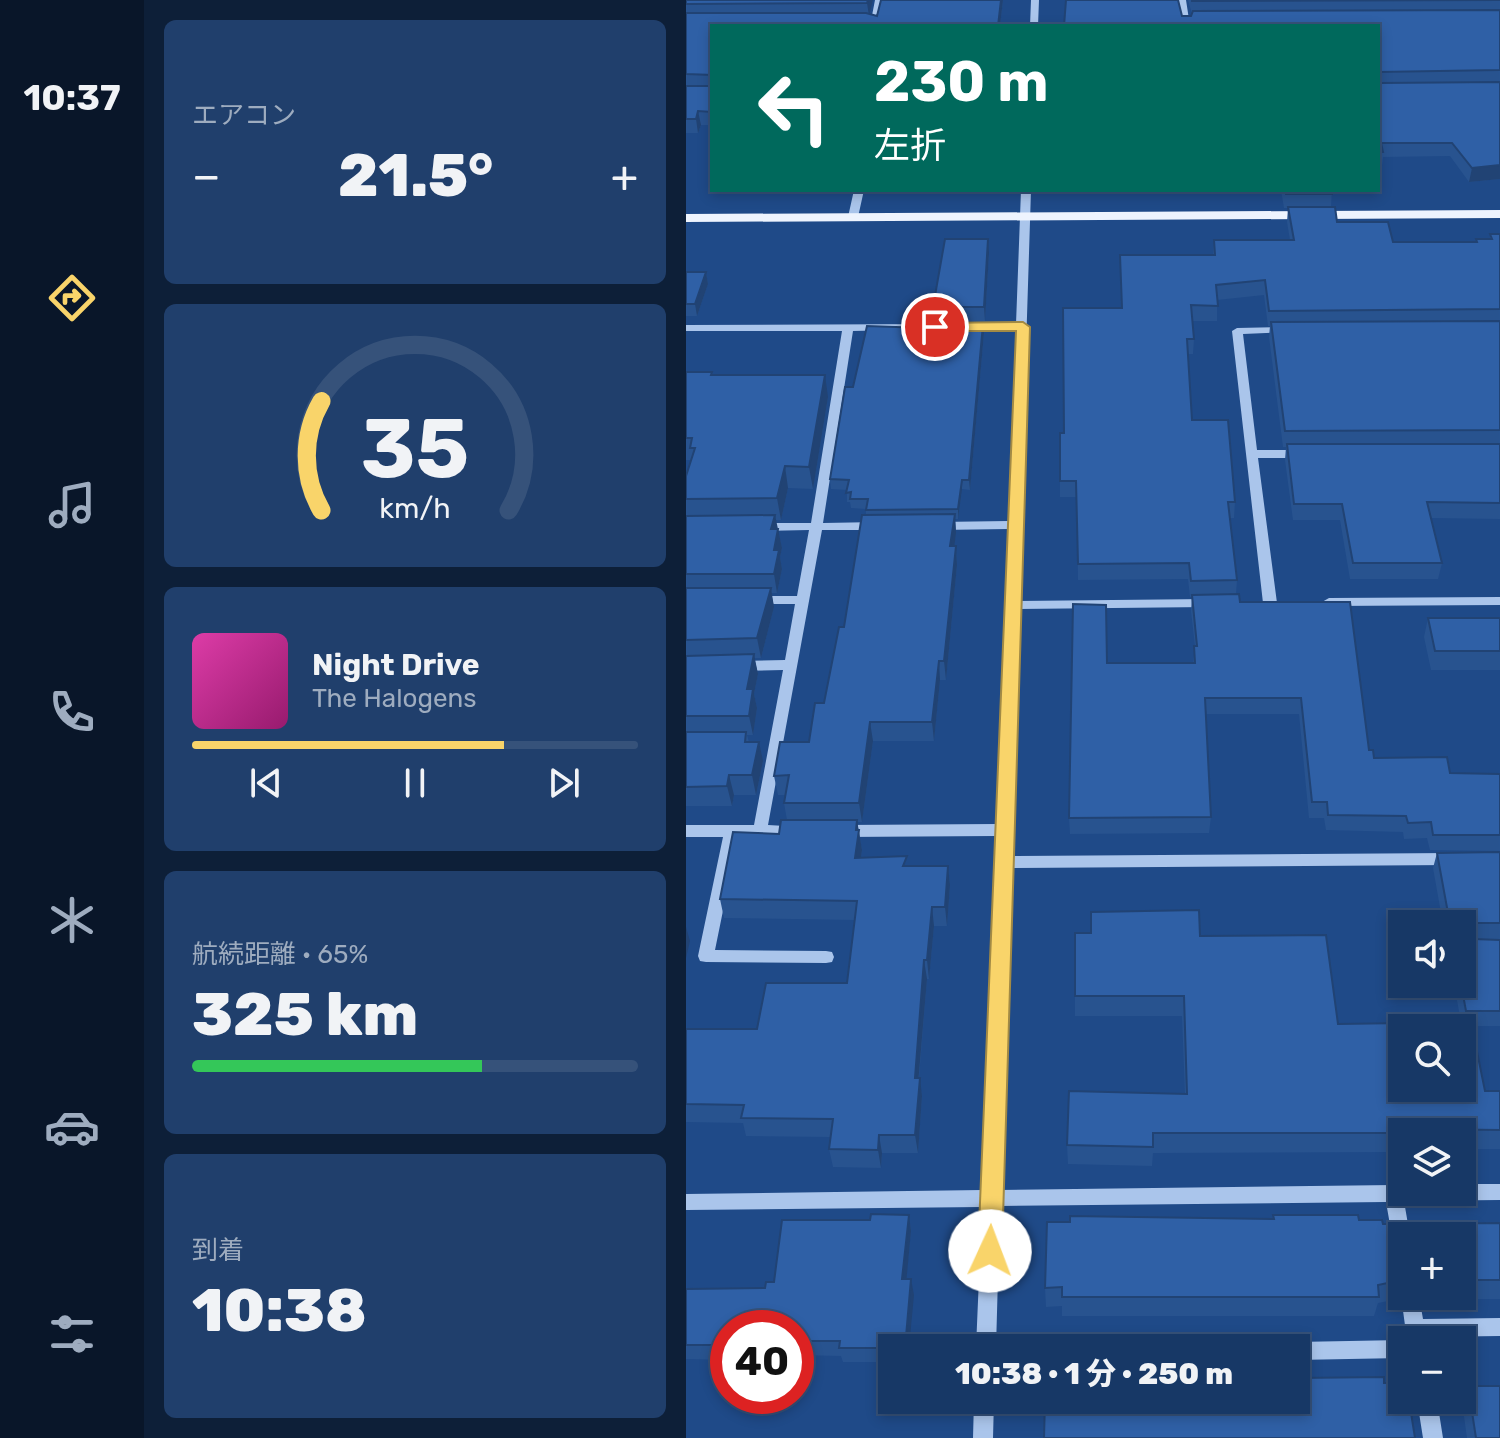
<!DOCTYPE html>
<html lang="ja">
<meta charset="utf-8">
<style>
:root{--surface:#173866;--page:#203f6c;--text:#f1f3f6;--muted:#9eacbf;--line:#36527a;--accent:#f9d46a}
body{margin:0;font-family:Rubik,"Noto Sans JP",sans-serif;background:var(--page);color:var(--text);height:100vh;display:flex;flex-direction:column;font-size:30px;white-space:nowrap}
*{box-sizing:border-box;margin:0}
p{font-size:26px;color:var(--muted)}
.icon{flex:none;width:44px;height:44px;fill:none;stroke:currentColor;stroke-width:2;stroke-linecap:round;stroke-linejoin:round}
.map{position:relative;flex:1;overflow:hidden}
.sheet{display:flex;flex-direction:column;gap:20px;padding:20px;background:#0d1f38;width:542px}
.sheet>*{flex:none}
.banner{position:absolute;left:24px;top:24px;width:670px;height:168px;border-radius:0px;box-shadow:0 4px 12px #0003,0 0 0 2px var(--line);background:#00695c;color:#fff;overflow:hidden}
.fabs{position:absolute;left:702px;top:910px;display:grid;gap:16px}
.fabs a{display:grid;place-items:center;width:88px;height:88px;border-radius:0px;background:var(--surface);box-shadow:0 4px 12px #0003,0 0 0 2px var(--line);font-size:40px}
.speed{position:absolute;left:24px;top:1310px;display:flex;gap:16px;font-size:40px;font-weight:700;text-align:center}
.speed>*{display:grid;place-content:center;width:104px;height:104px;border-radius:50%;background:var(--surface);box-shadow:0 4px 12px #0003,0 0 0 2px var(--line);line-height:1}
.speed .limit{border:12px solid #d22;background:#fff;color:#111}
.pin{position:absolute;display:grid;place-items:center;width:68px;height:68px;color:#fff;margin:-34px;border:4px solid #fff;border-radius:50%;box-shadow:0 2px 8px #0007}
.me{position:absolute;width:88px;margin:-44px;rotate:2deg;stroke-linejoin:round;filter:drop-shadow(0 0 6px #0008)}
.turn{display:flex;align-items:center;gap:28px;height:168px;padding:0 32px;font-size:36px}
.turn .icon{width:104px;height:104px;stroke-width:2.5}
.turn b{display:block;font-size:56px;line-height:68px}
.big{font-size:60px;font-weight:800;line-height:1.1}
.sheet .widget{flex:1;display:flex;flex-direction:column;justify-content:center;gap:12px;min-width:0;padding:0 28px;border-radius:12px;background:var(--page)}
.sheet .dial{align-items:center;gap:0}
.dial svg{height:208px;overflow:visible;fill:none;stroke:var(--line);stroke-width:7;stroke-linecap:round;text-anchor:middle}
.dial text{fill:var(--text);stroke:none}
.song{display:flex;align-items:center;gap:24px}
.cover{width:96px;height:96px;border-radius:12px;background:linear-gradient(135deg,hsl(320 70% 55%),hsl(320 70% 35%))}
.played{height:8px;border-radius:4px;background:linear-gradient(90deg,var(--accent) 70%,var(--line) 70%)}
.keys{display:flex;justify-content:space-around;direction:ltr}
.heat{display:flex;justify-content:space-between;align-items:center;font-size:44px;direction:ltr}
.charge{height:12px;border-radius:6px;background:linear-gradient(90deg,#34c759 65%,var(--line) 0)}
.trip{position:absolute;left:192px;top:1334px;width:432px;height:80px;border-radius:0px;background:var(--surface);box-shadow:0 4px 12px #0003,0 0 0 2px var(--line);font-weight:800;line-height:80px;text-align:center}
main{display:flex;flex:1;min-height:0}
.tab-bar{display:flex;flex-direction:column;width:144px;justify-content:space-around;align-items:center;background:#091629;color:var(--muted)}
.tab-bar .icon{width:56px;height:56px}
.tab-bar .on{color:var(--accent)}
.tab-bar b{font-size:36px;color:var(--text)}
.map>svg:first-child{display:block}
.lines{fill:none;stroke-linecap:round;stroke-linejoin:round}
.minor{fill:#aac5eb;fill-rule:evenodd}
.major{fill:#eef4fe;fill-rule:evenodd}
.wall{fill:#28538f}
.shaded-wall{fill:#214374}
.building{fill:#2f60a6;stroke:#214374;stroke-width:2;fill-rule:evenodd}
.route{fill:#f9d46a;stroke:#a28a45;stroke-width:2}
</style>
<main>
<nav class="tab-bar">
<b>10:37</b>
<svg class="icon on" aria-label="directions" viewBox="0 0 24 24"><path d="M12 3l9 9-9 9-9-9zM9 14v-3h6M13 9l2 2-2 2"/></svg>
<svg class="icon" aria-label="music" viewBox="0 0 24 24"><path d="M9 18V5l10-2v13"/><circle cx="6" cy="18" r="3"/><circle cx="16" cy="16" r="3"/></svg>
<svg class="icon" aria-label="phone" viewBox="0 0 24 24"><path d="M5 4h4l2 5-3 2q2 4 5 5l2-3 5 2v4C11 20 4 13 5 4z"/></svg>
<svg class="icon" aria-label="climate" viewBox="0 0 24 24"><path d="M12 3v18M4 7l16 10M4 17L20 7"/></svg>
<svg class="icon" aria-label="car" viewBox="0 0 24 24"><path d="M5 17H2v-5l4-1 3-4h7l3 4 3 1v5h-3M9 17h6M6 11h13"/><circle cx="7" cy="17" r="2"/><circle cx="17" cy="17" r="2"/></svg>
<svg class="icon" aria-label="filters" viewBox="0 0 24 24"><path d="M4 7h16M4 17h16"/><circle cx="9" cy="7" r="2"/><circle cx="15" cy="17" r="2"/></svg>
</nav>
<section class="sheet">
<div class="widget"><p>エアコン</p>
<div class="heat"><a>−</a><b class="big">21.5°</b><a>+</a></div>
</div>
<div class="widget dial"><svg viewBox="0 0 100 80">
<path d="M14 69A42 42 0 1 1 86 69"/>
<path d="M14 69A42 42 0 0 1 14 27" stroke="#f9d46a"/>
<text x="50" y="56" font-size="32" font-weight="700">35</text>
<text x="50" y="72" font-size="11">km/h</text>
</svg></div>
<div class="widget">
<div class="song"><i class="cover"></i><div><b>Night Drive</b><p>The Halogens</p></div></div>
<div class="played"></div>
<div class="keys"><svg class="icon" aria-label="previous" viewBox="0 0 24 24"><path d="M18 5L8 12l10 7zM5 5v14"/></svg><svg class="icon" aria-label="pause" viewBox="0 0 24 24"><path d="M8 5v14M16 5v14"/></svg><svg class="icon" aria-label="next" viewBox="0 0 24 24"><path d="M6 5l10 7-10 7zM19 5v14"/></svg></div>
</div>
<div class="widget"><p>航続距離 · 65%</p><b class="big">325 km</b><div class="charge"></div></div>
<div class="widget"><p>到着</p><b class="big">10:38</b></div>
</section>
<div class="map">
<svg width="814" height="1438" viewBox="0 0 814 1438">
<rect width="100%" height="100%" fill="#1f4a88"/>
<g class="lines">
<path class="minor" d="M189,0H197L192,26H184Z
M345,0H353L352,26H344Z
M492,0H500L504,26H496Z
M168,190H178L172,217L167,220L162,217Z
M335,190H345L332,601L522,599L529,603L522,607L332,609L325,826L327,830L325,834V856L766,853L771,855L774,859L771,863L766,865L324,868L314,1190L708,1185H716V1192H776V1184H814V1200L718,1201L724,1236H716V1251L709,1248L707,1242L700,1202L314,1206L310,1348H290L296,1207L0,1210V1194L296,1190L310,836L157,837L152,835L150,831L152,827L157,825L311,824L322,529L253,530L247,526L253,522L322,521L330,330H281L276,327L281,324H330Z
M257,324L262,327L261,329L167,331L137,523L192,522L198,526L192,530H136L82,825L117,827L119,831L117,835L112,837H52L29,950L140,951L146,952L148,957L146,962L140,963L20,962L14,961L12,956L37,837H0V825H68L97,670L52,671L45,666L52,661L99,660L109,604H68L62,600L68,596H111L123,530L73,531L67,527L73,523H125L156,331H0V325Z
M602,327L606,328V332L557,334L571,450H618L624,454L618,458H572L591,603L584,607L577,603L546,331L551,328Z
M814,597V605L643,606L636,602L643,598Z
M716,1293V1296H733L737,1319L814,1318V1336L740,1337L741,1340H721L715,1296Z
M716,1340V1358L610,1360V1348H602L603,1344L610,1342Z
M288,1400H308L307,1438H287Z
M731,1400H751L757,1438H737Z"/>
<path class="major" d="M814,210V218L0,222V214Z"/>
</g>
<path class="wall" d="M0,0H187L183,14L191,16L195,0H317L314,26H26V125H15L12,133H0Z
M502,0H814V179L783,182L764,156L697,157L696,166H692V26H378L505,16L506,14Z
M137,190H165L164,193L138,192Z
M179,190H279L278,193H180Z
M391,190H646L645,207L651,222L707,242H789L790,239H804V234H814V519L745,518L756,563L752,579H664L654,520H607L599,460L600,447H597L583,337L584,326H582L578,295L531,300V321H506L508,339L507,354H502L506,420L549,502L548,518H544L551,580L550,594L554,602L683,750L688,758L764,773L814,774V851L744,850L741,838L718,839L717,832L640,830L638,818H623L613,714H520L525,817L523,833L384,834L383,818L421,663H507L509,646L505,611L506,597H504L502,579L392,580L391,497H374V433H378L435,308L434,255H527L528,240H604L601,222L602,208H598L595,190Z
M302,239L303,253L299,321H248L247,307Z
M0,272H20L22,284L11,316H0Z
M297,324L298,333L284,490L276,489L272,519H269L270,533L268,546H270L271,565L260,680H254L248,741H187L176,822H171L176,850L175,857L222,866H262L264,885L261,926H248L243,979H241L233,1078L236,1096L232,1153H196L195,1168L147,1167L143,1149L144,1137L60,1136L57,1123L0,1122V1029H71L161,983L169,920L38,918L34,899L93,834L101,820L98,803L100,795H92L88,776L123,742L138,703L158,627L180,515V509L165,508L164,502H161V490L145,489L144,479L167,387L239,328Z
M0,372H26L27,375L142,397L127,489L102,488L95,520H89L96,548L94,557L96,569L91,593H85L88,607L75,658H68L72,674L68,694L71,708L67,735H61L63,742L77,761L70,795H48L46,806H0V476L5,460H0Z
M742,618H814V670H745L738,637Z
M814,852V939H788L814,940V1026H786L799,1091H814V1149H776V1132H716V1152L467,1153L466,1166L382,1164L381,1145L499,1094L496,1016H389V933L514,936L652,1024L775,1022L768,984H776V924H757L747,868L751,853Z
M223,1215L225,1231L220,1279L228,1295L206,1348V1362H157L155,1356L110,1355V1328H42V1360L0,1359V1289L79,1288L184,1220Z
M587,1215L673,1220L697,1224L722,1234L814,1223V1299H737L736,1296H776V1236H716V1291L712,1299L692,1303L688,1316H376V1306L360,1307L359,1288L384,1222L587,1219Z
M782,1386L814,1438H781L776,1402Z"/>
<path class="shaded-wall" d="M182,0H187L183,16L181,3Z
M315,0H317L314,26H312Z
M12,111L15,125L12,133L10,119Z
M814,165V179L783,182L786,168Z
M302,239L303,253L299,321L298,307Z
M20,272L22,284L11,316L9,304Z
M297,324L298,333L284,490L283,480Z
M139,375L142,397L127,489L123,467Z
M99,466L102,488L95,520L91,498Z
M276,480V489L272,519V509Z
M269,514L270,533L266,565L264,546Z
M89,515L96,548L94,557L96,569L91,593L88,574L85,529Z
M270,546L271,565L260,680L258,661Z
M85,588L88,607L75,658L71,638Z
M68,654L72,674L68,694L71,708L67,735L63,716L61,689Z
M253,661L254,680L248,741L246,722Z
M184,722L187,741L176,822L173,803Z
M73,742L77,761L70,795L66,775Z
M43,775L48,795L46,806L41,786Z
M171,820L176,850L172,877L169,858Z
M262,866L264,885L261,926L259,907Z
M246,907L248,926L243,979L241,960Z
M0,927L4,941L0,958Z
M238,960L241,979L231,1096L229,1078Z
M234,1078L236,1096L232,1153L229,1135Z
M193,1135L196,1153L195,1168L192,1150Z
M223,1215L225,1231L219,1295L216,1279Z
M225,1279L228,1295L223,1348H219Z"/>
<path class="building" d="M0,0H182L181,3L0,4Z
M195,0H315L312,26H26V112L12,111L10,119H0V86H24L26,75L0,74V13H180L191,16Z
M380,0H492L496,16H505L507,11L814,10V70L692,72V26H378Z
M506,0H814L506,1Z
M692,74L694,83L814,82V165L786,168L766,143H695L697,152H692Z
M599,190H646V194H600Z
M602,207H649L651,222H702L707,242H791L790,239H806L804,234H814V309L583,311L579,280L530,285L532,306L505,305L508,339H501L506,420H542L549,502H542L551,580L505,581L503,563L392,564L390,481H374V433H378L377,308H436L434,255H529L528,240H608Z
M259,239H302L298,307H247Z
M0,272H20L9,304H0Z
M814,321V430L599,431L585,322Z
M240,324H297L283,480H276L272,509L180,510L182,499H164L165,492L160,493L163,480L144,479L159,387H167L181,326L239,328Z
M0,372H26L25,375H139L123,467L99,466L91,498L0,499V476L9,448H4L6,438H0Z
M601,444H814V503L741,502L756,563H667L656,504H608Z
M269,514L264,546H270L258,661H253L246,722H184L173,803H98L103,775L88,776L94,742H123L129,703H138L153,627H158L176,515Z
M89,515L85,529H92L88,550H93L88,574H0V516Z
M0,588H85L71,638L0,640Z
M553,594L554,602H664L683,750H687L688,758L761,757L764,773L814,774V835H747L745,822L722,823L720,816L642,815L641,802H626L615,698H519L525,817L383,818L387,604L420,605L421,663H509L508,646H511L506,595Z
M742,618H814V651H749Z
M68,654L61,689H67L63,716H0V656Z
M0,732H60L59,742H73L66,775H43L41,786L0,787Z
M95,820H171L170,830H173L169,858L221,856L217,866H262L259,907H246L241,960H238L229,1078H234L229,1135H193L192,1150L143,1149L147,1119L55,1118L58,1105L0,1104V1029H71L80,983H161L171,901L34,899L47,832L93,834Z
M814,852V923H788L783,933L788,939L814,940V1011H780L775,984L776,924H764L751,853Z
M513,910L514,936L640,935L652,1024L785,1022L799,1091H814V1130L726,1129L727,1132H716V1133H467V1147L381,1145L383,1091L501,1094L498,996H389V933H405V912ZM716,1028H776V1088H716Z
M185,1214L223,1215L216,1279H225L219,1348H153L154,1341H110V1328H42V1345H0V1289L79,1288L80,1282H88L96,1220H184Z
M587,1215H672L673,1220H696L697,1224H710L713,1231L722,1234L724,1224L814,1223V1280H776V1236H716V1280L692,1285L693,1297H376V1287L359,1288L361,1222H384V1216L588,1219Z
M698,1377V1383H716V1400H723L729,1438H358L359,1400H610V1378Z
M782,1386H814V1438H790Z"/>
<path class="route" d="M337,322L344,327L316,1251L312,1259L304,1263L295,1259L292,1251L330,331H249L242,327L249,323Z"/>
</svg>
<div class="fabs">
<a><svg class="icon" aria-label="sound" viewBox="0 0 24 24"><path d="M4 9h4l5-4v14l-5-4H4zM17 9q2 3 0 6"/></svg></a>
<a><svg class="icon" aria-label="search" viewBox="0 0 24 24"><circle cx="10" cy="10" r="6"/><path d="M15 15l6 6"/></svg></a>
<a><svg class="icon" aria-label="layers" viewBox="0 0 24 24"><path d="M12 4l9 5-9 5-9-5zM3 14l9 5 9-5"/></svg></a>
<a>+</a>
<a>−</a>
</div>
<div class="speed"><div class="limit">40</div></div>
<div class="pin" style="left:249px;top:327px;background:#d93025"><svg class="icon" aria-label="arrive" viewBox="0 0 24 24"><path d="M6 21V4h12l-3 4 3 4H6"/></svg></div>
<svg class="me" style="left:304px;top:1251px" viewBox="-20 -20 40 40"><circle r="19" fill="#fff"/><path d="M0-13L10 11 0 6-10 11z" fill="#f9d46a"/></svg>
<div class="trip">10:38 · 1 分 · 250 m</div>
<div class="banner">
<div class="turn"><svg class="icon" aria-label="left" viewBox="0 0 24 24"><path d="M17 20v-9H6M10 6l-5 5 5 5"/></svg><div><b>230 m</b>左折</div></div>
</div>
</div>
</main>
